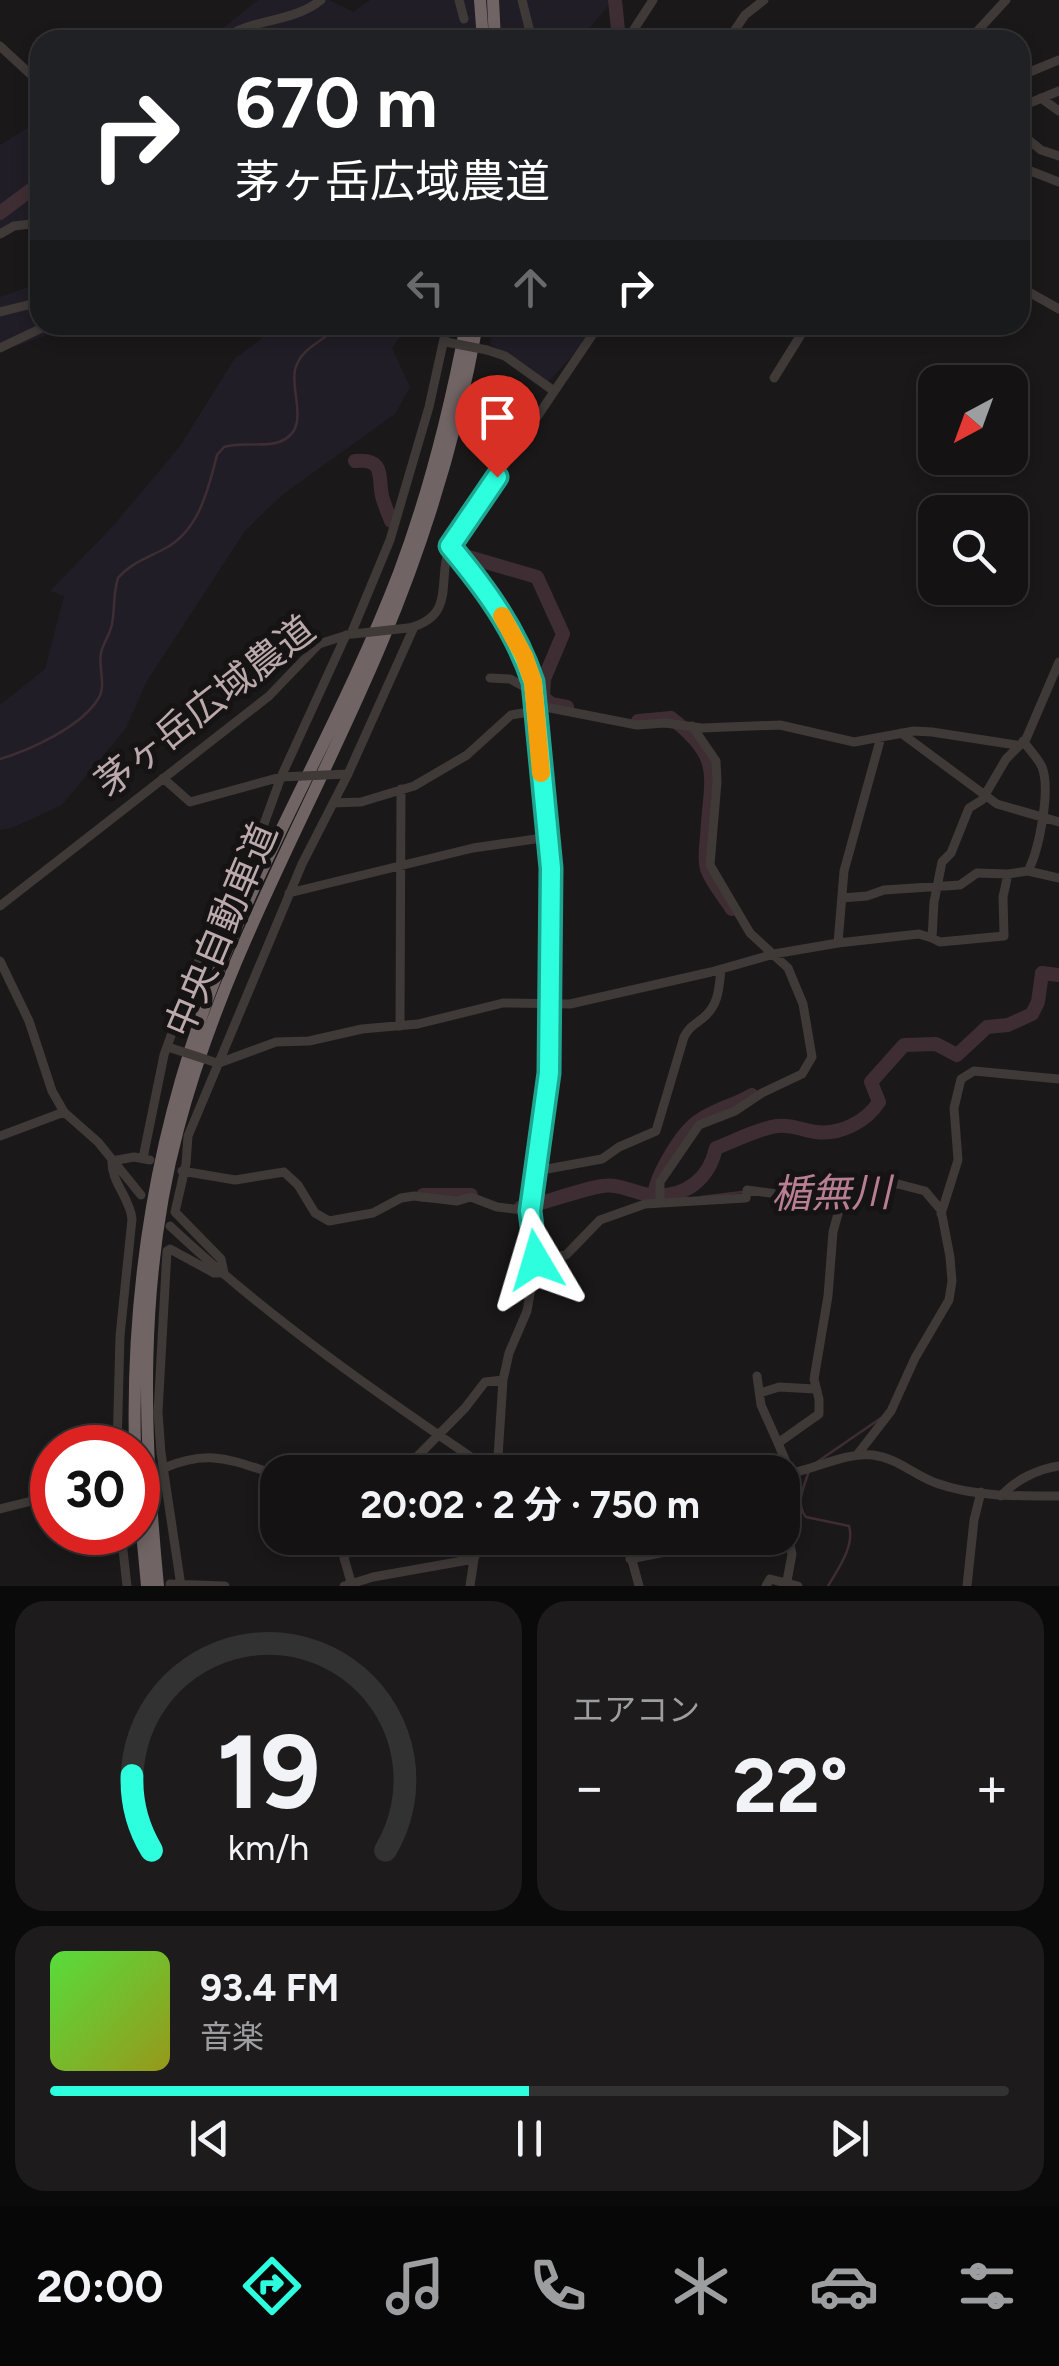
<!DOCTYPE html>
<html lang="ja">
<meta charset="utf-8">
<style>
:root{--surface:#141212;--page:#1d1b1b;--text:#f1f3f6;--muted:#9d9e9f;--line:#333232;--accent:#2cfede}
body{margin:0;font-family:Figtree,"Noto Sans JP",sans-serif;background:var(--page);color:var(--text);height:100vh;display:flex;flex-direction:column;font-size:38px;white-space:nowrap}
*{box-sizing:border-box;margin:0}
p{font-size:32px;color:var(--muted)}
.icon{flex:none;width:55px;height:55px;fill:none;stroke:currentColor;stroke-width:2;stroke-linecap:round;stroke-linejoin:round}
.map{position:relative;height:1586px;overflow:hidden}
.drawer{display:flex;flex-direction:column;gap:15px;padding:15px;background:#0b0a0a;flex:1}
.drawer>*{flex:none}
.hud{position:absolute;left:30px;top:30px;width:1000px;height:305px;border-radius:30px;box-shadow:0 5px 15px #0003,0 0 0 2px var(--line);background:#202124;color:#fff;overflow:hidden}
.needle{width:65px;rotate:221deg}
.tools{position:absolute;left:918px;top:365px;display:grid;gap:20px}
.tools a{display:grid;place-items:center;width:110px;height:110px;border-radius:20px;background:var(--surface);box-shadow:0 5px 15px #0003,0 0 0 2px var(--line);font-size:50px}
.speed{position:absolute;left:30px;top:1425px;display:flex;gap:20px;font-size:50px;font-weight:700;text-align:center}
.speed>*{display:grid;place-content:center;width:130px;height:130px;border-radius:50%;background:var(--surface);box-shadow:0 5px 15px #0003,0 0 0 2px var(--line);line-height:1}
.speed .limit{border:15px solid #d22;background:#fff;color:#111}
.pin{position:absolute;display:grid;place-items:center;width:85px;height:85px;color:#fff;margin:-102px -42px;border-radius:50% 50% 50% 0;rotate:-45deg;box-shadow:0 0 10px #0007}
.pin .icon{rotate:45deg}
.me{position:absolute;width:110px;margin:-55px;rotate:353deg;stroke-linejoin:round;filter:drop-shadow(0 0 8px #0008)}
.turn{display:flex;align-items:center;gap:35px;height:210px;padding:0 40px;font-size:45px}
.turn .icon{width:130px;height:130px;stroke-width:2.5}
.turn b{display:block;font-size:70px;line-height:85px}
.lanes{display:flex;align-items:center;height:95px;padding:0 40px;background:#0003;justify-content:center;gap:50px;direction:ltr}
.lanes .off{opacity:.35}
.big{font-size:75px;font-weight:700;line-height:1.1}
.drawer .card{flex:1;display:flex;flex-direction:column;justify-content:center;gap:15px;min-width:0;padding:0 35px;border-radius:30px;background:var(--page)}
.drawer .dial{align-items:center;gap:0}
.dial svg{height:260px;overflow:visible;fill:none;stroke:var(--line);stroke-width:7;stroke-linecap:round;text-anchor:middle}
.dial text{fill:var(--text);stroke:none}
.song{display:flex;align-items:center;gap:30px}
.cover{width:120px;height:120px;border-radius:15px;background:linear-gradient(135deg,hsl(110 70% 55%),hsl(60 70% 35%))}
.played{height:10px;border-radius:5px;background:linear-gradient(90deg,var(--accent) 50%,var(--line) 50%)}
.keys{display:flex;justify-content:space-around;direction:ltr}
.heat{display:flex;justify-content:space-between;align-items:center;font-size:55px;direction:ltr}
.drawer .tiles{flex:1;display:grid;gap:15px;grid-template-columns:1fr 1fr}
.card:last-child{grid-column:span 2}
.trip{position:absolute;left:260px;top:1455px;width:540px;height:100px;border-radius:30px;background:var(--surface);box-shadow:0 5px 15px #0003,0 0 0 2px var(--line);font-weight:700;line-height:100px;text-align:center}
.menu{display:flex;height:160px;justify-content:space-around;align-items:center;background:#080707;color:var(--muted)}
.menu .icon{width:70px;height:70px}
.menu .current{color:var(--accent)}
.menu b{font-size:45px;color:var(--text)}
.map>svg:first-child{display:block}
.green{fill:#201d26}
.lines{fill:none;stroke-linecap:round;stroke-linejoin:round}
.stream{stroke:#3f2d34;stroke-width:2.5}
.river{stroke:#3f2d34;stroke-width:14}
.minor{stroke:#3f3938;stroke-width:9}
.highway{stroke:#716465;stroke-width:12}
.minor-bridge{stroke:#3f3938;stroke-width:9}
.route-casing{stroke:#1da590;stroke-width:25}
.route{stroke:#2cfede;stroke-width:18}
.slow{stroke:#f59e0b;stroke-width:18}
.labels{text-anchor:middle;stroke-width:10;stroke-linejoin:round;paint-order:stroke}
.street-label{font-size:38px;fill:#bba9ab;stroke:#151313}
.water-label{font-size:40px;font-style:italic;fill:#b87e92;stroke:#151313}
</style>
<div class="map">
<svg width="1059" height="1586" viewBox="0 0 1059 1586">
<rect width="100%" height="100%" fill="#1a1818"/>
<path class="green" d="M258,0H329L353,12L370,0H613L580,40H208Z
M40,120V220L0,234V145Z
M40,283V325H74L0,352V297Z
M270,325H409L392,348L410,387L395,414L282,495L245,531L147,681L126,728L62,805L12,828L0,830V705L45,669L64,596L50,591L113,526L180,446L235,358L259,341Z
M493,325H593L575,353L548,382L490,344Z"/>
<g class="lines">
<path class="stream" d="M0,759C30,750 81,727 98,699C107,686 98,668 101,653C103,643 110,635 112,624C115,609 113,593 118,578C131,563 147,558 164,549C199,531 208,490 217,455L224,447C241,441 262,448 279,442C312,430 290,393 295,370C301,346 325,342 339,325
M701,1197L742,1192
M780,1199L797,1201
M820,1202L836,1197
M817,1462L881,1418
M809,1471C804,1487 795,1503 806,1517L849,1526C855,1546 838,1569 828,1586"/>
<path class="river" d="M615,0L619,40
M0,213L40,183
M355,461C385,458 378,476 382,496C384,504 388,513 391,521
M465,556L537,577L563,634L544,679L543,697L551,704L567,707
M638,721L671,718C725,759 710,777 707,837C706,847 704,859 707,869C712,883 724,897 732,909
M423,1195H471
M654,1196C656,1175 682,1131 700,1120C716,1109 735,1105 752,1095
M520,1208C547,1203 574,1191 602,1186C621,1183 638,1195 655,1196C687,1196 709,1179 716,1148C735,1141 756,1129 777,1126C791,1124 802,1130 816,1132C840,1135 866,1122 879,1102L871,1082L904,1045L936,1044L957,1055L987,1027L1008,1025L1032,1014L1038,1002L1042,973L1059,975"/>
<path class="minor" d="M459,0L464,19
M522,0L532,40
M222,40C253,17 291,24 321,0
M627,40L653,0
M728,40L745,15L764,0
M969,40L1006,0
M0,46L40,83
M1020,76L1059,60
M1041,98L1059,111
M1020,107L1059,91
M1020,133L1041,150L1059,156
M1020,170H1028L1059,182
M0,234L14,226L40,223
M1020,287L1059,309
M0,312L40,302
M0,348L48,325
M487,350L505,356L554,391
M774,378L807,325
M450,546C485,588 516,630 533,682L551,868L549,1073L530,1211L536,1260L527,1311L509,1353L503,1380L497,1472
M409,628C458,615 436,579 450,546L599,325
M351,634L390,540L429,407L447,325
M490,678L510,679L534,692
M535,705L637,725L665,723L702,728L780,725L854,742L914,731L932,732L1016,745
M901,733L997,804L1059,822
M1023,741C1029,749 1038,758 1042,767C1051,790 1039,850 1028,871
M163,778L190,802L281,777
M333,803L361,802L414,786L467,755L511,715L535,711
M1008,874L1003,897L1004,936L940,942L932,938L934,902L942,862L951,853L969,808L982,800L1006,759L1026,739L1059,662
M289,893L473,848L549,837
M842,898L867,896L884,890L960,885L977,873L1008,874L1028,871L1059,878
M0,906L269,696L319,644L350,634
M838,943L919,934L932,938
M0,961L29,1021L52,1091L64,1112
M400,1026L401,789
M219,1063L276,1042L309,1041L362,1029L418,1024L503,1003L570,1004L711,972L774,954L838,943L844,871L881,737
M0,1136L64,1112L98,1142L141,1195
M143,1158L164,1055L195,969L264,824L281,777L346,635
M112,1161C111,1182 130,1198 132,1219L120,1336L117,1448
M112,1161L134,1157L150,1160
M182,1171L235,1180L284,1172L298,1185L315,1213L329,1221L373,1213L401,1198L414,1196L457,1201L471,1197L497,1207L530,1211
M536,1171L602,1159L619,1147L656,1131L684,1037C689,1027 694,1025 703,1018C719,1005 719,988 721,969
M660,1203V1182L699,1125L735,1111L762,1093L802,1074L812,1057L803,1004L788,968L750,933L710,865L717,782L716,761L692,726
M941,1214L958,1160L954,1108L961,1079L974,1071L1059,1079
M170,1226C268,1318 382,1397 493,1472
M536,1260L566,1255L600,1220L645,1204L746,1198L747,1190L817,1199L853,1186L898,1184L925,1191L941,1210L950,1257L952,1281L949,1300L915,1358L891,1411L857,1455
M757,1376L761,1405L778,1443
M760,1393L779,1387L815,1389
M164,1468C211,1448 232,1461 278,1475
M402,1472L465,1408L485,1382L503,1380
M791,1474L778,1443L819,1414V1399L814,1379L828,1296L833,1232L845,1188
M782,1475C813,1471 843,1452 873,1455C897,1458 914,1475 936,1483C975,1497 1019,1496 1059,1496
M1001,1496C1015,1480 1038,1469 1059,1466
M782,1499L784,1474
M0,1509L52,1496
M782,1509L792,1554L787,1581
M121,1532L127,1586
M626,1538L639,1586
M630,1559L665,1552L701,1538
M351,1582L344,1558L355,1538
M170,1584L225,1586
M181,1586L161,1453L158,1412L167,1251L170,1249L214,1273H224L221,1259L175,1212L186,1164L188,1136L302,864L348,774L414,627
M344,1586L373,1577L474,1559L482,1538
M470,1586L474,1559
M766,1586L770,1579L798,1586
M967,1586L974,1520L981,1492"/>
<path class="highway" d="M480,0L483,40
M493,0L495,40
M135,1448C131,1292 155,1141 209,995C263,850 344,717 399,573C429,493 450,409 466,325
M138,1489L147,1586
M158,1586C143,1433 138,1279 178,1129C223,957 314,805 382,642C425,540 457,435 477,325"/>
<path class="minor-bridge" d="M446,342L487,350
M353,634L408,628
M281,777L348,774
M171,1048L214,1062"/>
</g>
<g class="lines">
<g class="route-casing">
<path id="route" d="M497,477L450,546C485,588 516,630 533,682L551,868L549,1073L530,1211L536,1260"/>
</g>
<use href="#route" class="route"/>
<path class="slow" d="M502,616L524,656L533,682L541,773"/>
</g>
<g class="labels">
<g class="street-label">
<text transform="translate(205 706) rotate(-38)" y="13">茅ヶ岳広域農道</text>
<text transform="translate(221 930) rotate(-67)" y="13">中央自動車道</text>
</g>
<g class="water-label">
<text transform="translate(831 1193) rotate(-1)" y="14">楯無川</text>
</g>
</g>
</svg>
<div class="tools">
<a><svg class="needle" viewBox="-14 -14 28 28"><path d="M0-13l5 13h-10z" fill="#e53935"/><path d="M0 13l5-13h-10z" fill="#9d9e9f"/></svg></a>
<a><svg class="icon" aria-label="search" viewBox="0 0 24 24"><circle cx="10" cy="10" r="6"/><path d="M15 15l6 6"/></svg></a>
</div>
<div class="speed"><div class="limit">30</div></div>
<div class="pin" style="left:497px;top:477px;background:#d93025"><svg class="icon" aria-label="arrive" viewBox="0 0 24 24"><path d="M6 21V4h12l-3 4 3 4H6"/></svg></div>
<svg class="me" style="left:536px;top:1260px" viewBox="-20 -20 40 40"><path d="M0-17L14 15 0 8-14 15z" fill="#2cfede" stroke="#fff" stroke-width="4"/></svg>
<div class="trip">20:02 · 2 分 · 750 m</div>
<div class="hud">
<div class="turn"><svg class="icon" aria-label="right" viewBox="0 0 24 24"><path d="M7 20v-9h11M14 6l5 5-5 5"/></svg><div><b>670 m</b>茅ヶ岳広域農道</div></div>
<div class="lanes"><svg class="icon off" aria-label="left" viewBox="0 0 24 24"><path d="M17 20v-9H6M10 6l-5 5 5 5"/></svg><svg class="icon off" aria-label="ahead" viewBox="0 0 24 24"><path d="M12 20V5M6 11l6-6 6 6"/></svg><svg class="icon" aria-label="right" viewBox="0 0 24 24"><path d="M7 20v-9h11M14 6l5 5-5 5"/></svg></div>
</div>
</div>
<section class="drawer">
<div class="tiles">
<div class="card dial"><svg viewBox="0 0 100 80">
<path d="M14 69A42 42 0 1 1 86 69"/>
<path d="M14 69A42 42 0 0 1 8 46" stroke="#2cfede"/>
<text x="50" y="56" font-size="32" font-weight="700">19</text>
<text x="50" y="72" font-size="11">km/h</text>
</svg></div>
<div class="card"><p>エアコン</p>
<div class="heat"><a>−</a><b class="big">22°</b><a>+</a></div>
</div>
<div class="card">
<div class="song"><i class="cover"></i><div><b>93.4 FM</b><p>音楽</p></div></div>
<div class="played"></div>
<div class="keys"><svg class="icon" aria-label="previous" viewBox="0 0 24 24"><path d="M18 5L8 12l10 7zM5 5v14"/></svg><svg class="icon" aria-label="pause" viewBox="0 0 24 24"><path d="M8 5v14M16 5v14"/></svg><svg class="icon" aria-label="next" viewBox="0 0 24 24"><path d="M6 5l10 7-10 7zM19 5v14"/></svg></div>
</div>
</div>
</section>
<nav class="menu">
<b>20:00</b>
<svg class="icon current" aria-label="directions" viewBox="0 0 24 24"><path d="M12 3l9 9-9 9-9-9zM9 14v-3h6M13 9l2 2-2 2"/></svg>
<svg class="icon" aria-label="music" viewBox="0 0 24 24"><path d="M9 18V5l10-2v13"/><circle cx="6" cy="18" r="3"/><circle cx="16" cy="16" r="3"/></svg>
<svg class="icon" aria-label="phone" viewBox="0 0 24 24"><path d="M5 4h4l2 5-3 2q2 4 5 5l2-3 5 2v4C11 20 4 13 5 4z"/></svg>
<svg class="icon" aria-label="climate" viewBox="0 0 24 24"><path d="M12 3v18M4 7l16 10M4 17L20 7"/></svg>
<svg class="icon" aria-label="car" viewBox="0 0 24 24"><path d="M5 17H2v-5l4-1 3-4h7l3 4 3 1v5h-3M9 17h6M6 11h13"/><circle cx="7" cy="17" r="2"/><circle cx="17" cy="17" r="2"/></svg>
<svg class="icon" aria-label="filters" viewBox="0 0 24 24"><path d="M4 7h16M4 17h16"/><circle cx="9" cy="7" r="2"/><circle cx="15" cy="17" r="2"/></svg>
</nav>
